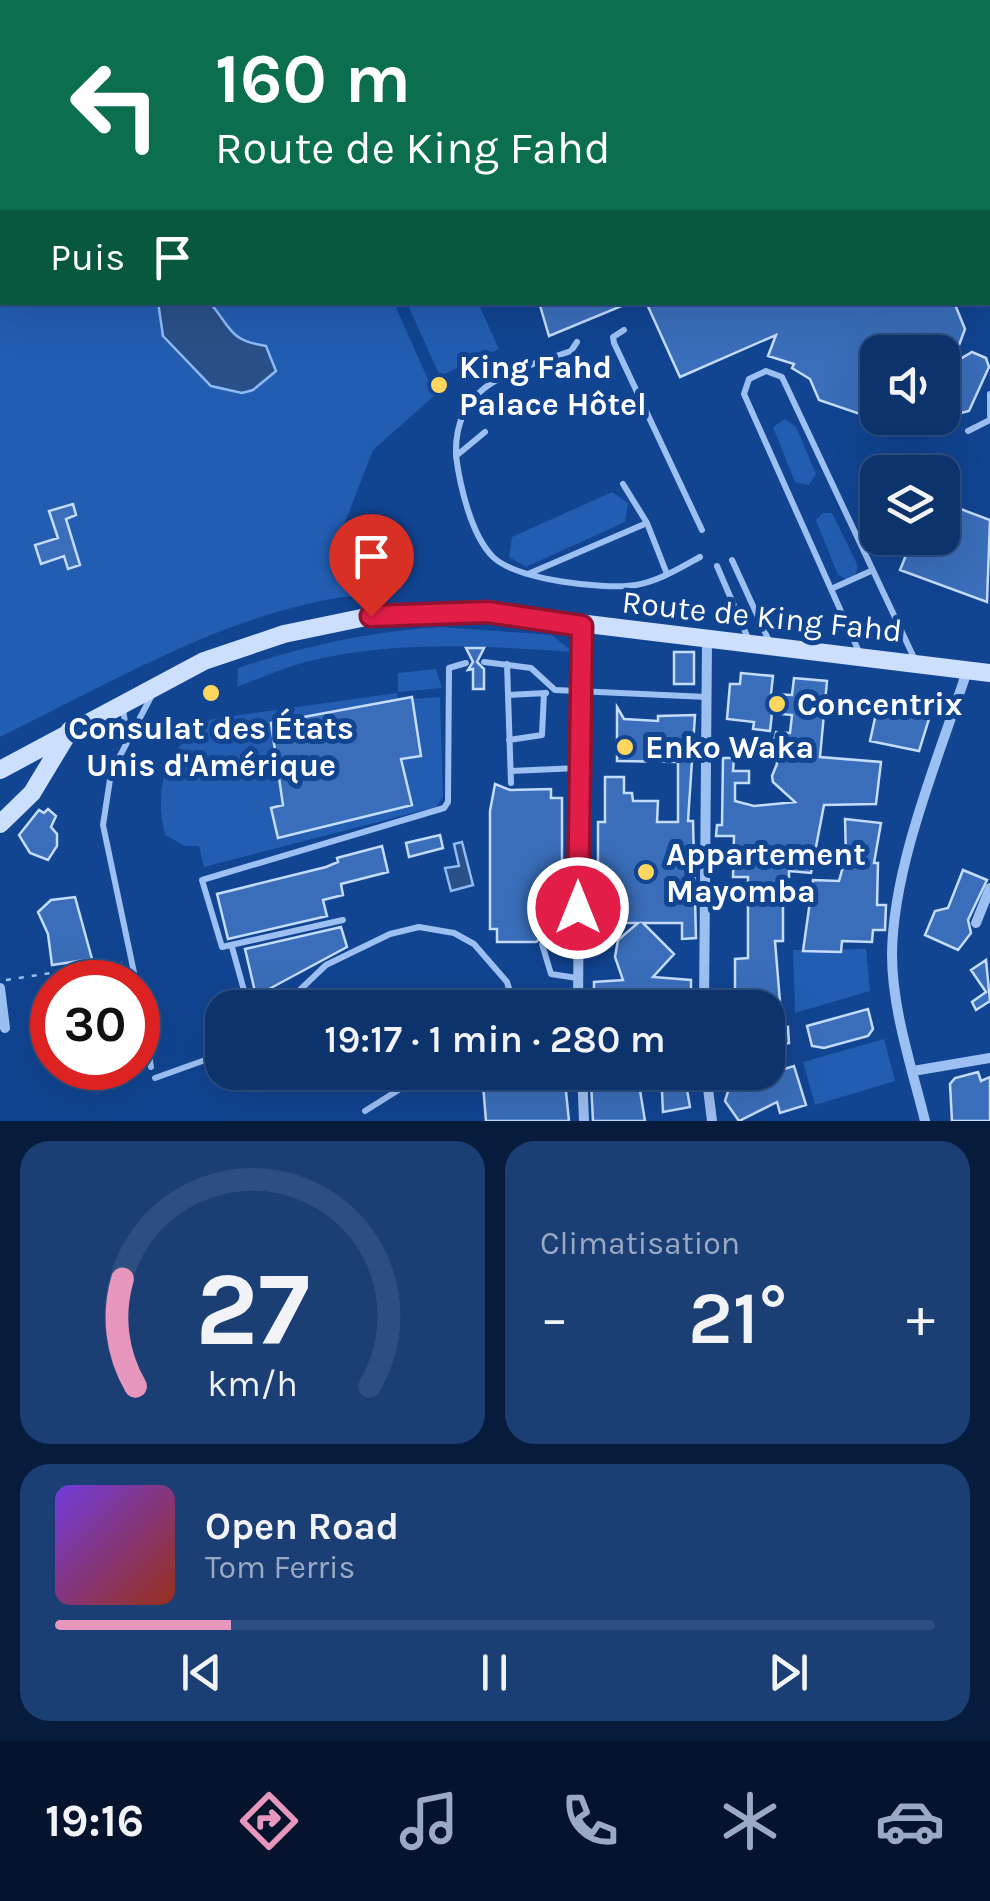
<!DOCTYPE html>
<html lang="fr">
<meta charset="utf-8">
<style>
:root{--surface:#0d336d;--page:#1b3f75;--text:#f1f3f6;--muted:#9aaac2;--line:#2d4e80;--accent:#e797bd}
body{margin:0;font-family:Karla,sans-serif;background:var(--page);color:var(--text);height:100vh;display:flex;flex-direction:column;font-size:38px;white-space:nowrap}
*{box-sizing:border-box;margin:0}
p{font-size:32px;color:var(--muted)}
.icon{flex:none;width:55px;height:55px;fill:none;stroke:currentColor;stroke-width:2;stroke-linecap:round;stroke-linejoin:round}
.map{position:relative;height:1121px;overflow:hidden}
.side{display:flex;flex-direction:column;gap:20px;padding:20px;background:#071c3c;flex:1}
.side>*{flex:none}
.top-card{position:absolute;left:0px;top:0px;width:990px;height:305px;box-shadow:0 10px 40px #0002,0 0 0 2px var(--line);background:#0b6e4f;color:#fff;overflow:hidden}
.buttons{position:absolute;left:860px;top:335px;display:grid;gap:20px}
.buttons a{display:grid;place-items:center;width:100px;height:100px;border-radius:20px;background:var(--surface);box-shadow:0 10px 40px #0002,0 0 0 2px var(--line);font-size:50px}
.speed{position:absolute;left:30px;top:960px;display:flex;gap:20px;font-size:50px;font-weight:700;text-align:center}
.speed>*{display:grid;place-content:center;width:130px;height:130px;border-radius:50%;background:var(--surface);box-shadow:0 10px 40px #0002,0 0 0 2px var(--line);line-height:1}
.speed .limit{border:15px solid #d22;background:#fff;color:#111}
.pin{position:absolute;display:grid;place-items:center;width:85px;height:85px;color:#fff;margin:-102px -42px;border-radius:50% 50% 50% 0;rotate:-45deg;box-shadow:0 0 10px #0007}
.pin .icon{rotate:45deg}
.me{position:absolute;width:110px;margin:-55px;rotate:0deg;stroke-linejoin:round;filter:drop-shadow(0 0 8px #0008)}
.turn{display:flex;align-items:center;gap:35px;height:210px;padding:0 50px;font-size:45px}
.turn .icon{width:130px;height:130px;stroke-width:2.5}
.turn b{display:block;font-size:70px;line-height:85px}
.then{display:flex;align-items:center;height:95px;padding:0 50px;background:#0003;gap:20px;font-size:38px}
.big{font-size:75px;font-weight:600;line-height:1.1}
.side .widget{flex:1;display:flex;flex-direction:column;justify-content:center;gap:15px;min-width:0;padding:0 35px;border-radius:30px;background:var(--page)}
.side .dial{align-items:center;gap:0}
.dial svg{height:260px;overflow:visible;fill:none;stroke:var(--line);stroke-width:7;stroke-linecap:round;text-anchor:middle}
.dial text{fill:var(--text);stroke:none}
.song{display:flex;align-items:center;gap:30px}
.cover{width:120px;height:120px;border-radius:15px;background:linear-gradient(135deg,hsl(260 70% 55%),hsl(10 70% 35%))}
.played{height:10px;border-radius:5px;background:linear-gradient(90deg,var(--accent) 20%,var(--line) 20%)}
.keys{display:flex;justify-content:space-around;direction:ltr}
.heat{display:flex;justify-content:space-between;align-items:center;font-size:55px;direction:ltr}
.side .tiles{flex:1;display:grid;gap:20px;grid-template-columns:1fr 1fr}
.widget:last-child{grid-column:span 2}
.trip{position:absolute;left:205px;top:990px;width:580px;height:100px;border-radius:30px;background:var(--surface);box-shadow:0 10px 40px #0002,0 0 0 2px var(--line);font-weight:600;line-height:100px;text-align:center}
.tabs{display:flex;height:160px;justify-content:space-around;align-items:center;background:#05142c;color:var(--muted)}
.tabs .icon{width:70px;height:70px}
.tabs .selected{color:var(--accent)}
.tabs b{font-size:45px;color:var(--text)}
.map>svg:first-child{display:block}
.green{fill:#235db1}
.water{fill:#2a5089;stroke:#8ebaf6;stroke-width:2.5}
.building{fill:#3a6eba;stroke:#c4dcfd;stroke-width:2.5}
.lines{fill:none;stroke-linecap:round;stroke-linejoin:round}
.path{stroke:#9dc0f3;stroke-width:2.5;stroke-dasharray:5 8;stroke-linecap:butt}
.lane{stroke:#9dc0f3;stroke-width:6}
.street{stroke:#9dc0f3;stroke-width:10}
.secondary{stroke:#ccdffc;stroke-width:18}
.route-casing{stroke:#92132f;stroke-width:25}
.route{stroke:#e11d48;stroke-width:18}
.poi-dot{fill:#ffd75e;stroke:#114491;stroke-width:4}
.labels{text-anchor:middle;stroke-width:10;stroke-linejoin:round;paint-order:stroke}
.poi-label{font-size:32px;font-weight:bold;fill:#fff;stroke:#114491;text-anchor:start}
.street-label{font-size:32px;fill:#fff;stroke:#114491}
</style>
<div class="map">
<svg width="990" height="1121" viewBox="0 0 990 1121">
<rect width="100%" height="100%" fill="#114491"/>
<path class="green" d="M0,0H576L2,2V215Z
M0,231L2,302L158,303L163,337L211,386L266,346C228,340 232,328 210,303H394L435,395L373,450L335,548L380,569L366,594C234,608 118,680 0,737Z
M407,303H478L499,349L440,376Z
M785,419L796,427L816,474L809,485L795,482L773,427Z
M612,492L628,503L625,522L526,567L509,557L512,537Z
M823,513H832L858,566L855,575L846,579L838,575L816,520Z
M441,627L552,635L573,652C485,646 397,640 310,661C285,667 261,678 237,687L238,668C308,645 368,632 441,627Z
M436,669L442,688L398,692V673Z
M397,693L398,700L440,697L443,797L436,807L204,867L199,846H185L165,835C153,785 167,746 212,719Z
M866,949L870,991L795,1013L793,950Z
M884,1039L895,1081L815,1105L803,1062Z"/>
<path class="water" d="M158,302L210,303C232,328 228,340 266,346L276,371L253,390L242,393L211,386L163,336Z
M462,842L473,885L451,891L445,868L459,866L454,844Z"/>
<path class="building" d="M539,302H629V303L549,336Z
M646,302H954L965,329L952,364L972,352L986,358L989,367L969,411L961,413L950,410L942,397V352H878V418H918L898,427L819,400L810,379L792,368L794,364L768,356L776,335L680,377Z
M942,502L990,520L987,602L900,570L913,538H942Z
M73,504L76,515L66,519L80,565L68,569L64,556L41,564L35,545L58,538L49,511Z
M466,648H484L477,662L484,669V689H473V669L468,670L473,662Z
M674,652H694V684H674Z
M741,673L773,676L771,694L792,695L794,678L827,681L820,757L881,762L876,804L824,805L811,873L789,871V877H783V941H775L780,1002L773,1003L772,1008H735V959L748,958V877H733L734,836H716L717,825H722L723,758H734L733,771H749V783H735V801L754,806L795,802L773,782L772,776L777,764L773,745L776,732L790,733L792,715L772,713L770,731L753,729L754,722L727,719L730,684H740Z
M412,697L421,756L401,759L412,805L278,838L271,808L283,805L271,723Z
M903,706L932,709L919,751L870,741L877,709L898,712Z
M617,707L624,719L658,721V716L695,715L688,821H693L696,938L682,939V923H643L674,954L653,977L691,980V1008H594V982L623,980L615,957L618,940L638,923H598V822H605V777H624V793H632L633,801H658L657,822H678V762L617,761Z
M495,784L510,790L551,789V798H562V933H553V942L543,937L536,942H497V929H490V811Z
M48,809L56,816L51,827L57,834V846L48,860L30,853L19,835L39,810L44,813Z
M845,819L881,823L874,863H878L877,905H886L885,930H873L872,942L842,941L841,952L803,951L813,880L839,881L846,856Z
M440,835L443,848L409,857L406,843Z
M382,846L388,872L341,884L343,895L323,900L327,916L228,939L217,894L326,867L338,862L337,858Z
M963,870L987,880L968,920L971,933L958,950L925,935L935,911L948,908Z
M75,897L92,959L52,965L48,934L38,912L51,900Z
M341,927L347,947L256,996L245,949Z
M986,960L990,1001L976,1010L972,1002L986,992L971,970Z
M868,1009L873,1029L868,1036L824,1048L812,1046L807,1026Z
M788,1027L789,1043L768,1045V1030Z
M794,1066L806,1105L780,1113L777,1102L739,1121L725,1101L730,1085Z
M482,1072H564L569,1121H486Z
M637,1072L645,1121H593L591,1083Z
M661,1072H684L690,1107L663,1112Z
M978,1072L981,1081L990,1077V1121H952L950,1084L955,1078Z"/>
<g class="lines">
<path class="path" d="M652,0L664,2
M588,2L589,0
M707,2V1
M6,980L122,962"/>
<path class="lane" d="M854,2L855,0
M988,103L990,102
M624,330L613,337L614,343L702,530
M990,394V416
M968,431L990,420
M485,432L456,456C460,486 471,535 493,557C517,580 604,590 636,585C659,581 680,568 700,557
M456,454C454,382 515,371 571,351L577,342
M623,484L647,523L667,574
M732,560L769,641
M717,566L750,643
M528,574L647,523
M831,589L871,571
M860,654L744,394L749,379L766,371L782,377L916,662
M484,662L531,668L555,690L707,697
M507,664L511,783
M508,695L546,693
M123,709L127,736
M509,740L542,735L544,693
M511,771L578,768
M343,920L222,947L202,880L444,808L448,802L449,668L466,663
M542,944L551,974L577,978
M232,947L245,994
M136,982L103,825L111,773L153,693
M138,989L151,1067
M281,1008L326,965L390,934L419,927L454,933L474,944L507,982L515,1008
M155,1078L222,1054
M365,1111L427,1072"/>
<path class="street" d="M976,923L990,888
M0,988L5,1028
M578,1008L581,626
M704,1008L707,641
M913,1071L990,1058
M582,1072L584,1121
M706,1072L712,1121
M925,1121C912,1068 892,1010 892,954C893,864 939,757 967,671"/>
<path class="secondary" d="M0,770L204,661L284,634L371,616L488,612L990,673
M0,824L32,793L70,730"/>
</g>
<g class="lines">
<g class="route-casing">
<path id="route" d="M371,616L488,612L582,626L578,908"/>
</g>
<use href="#route" class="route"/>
</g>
<g class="poi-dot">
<circle cx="439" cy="385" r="10"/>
<circle cx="211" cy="693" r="10"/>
<circle cx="777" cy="704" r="10"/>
<circle cx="625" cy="747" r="10"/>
<circle cx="646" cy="872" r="10"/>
</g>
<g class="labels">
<g class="poi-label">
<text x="459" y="378">King Fahd<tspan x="459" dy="37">Palace Hôtel</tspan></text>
<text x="797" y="715">Concentrix</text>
<text x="211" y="739" text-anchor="middle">Consulat des États<tspan x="211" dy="37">Unis d'Amérique</tspan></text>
<text x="645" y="758">Enko Waka</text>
<text x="666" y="865">Appartement<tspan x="666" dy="37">Mayomba</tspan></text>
</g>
<g class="street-label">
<text transform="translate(762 616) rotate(6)" y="11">Route de King Fahd</text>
</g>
</g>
</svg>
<div class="buttons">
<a><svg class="icon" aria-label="sound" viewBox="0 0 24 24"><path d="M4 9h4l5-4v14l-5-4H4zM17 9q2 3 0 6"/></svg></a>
<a><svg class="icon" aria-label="layers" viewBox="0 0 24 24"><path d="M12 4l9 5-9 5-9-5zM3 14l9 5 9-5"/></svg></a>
</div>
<div class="speed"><div class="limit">30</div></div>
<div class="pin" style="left:371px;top:616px;background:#d93025"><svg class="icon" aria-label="arrive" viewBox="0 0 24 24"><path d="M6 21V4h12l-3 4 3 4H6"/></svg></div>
<svg class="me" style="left:578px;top:908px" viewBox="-20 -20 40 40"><circle r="17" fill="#e11d48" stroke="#fff" stroke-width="3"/><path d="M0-11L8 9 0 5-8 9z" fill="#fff"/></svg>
<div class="trip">19:17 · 1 min · 280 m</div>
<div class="top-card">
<div class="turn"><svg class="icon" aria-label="left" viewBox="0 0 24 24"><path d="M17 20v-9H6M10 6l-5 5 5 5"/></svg><div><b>160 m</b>Route de King Fahd</div></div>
<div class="then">Puis<svg class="icon" aria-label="arrive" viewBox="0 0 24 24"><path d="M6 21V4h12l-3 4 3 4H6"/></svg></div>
</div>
</div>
<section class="side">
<div class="tiles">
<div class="widget dial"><svg viewBox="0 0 100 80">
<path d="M14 69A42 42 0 1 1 86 69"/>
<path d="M14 69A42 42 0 0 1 10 36" stroke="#e797bd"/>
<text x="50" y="56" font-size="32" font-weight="700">27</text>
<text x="50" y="72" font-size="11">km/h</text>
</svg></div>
<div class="widget"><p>Climatisation</p>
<div class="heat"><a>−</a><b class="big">21°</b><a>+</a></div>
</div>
<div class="widget">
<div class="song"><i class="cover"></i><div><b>Open Road</b><p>Tom Ferris</p></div></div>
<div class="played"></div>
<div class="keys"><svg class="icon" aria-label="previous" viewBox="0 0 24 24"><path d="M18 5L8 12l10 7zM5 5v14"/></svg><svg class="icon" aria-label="pause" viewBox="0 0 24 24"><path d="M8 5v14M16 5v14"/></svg><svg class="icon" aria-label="next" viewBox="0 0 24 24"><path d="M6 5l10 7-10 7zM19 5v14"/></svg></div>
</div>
</div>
</section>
<nav class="tabs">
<b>19:16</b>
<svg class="icon selected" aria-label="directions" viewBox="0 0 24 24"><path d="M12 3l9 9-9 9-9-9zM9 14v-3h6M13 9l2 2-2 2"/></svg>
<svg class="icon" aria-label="music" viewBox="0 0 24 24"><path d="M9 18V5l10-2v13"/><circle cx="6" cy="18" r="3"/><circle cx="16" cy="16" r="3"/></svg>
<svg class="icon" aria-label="phone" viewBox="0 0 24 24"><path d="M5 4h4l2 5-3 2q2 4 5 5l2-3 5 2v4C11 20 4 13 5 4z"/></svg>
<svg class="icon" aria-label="climate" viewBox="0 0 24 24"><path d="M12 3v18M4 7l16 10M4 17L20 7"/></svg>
<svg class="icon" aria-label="car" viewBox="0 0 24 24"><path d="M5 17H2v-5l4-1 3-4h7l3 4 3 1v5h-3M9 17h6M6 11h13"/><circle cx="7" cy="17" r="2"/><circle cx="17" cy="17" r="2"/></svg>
</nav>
